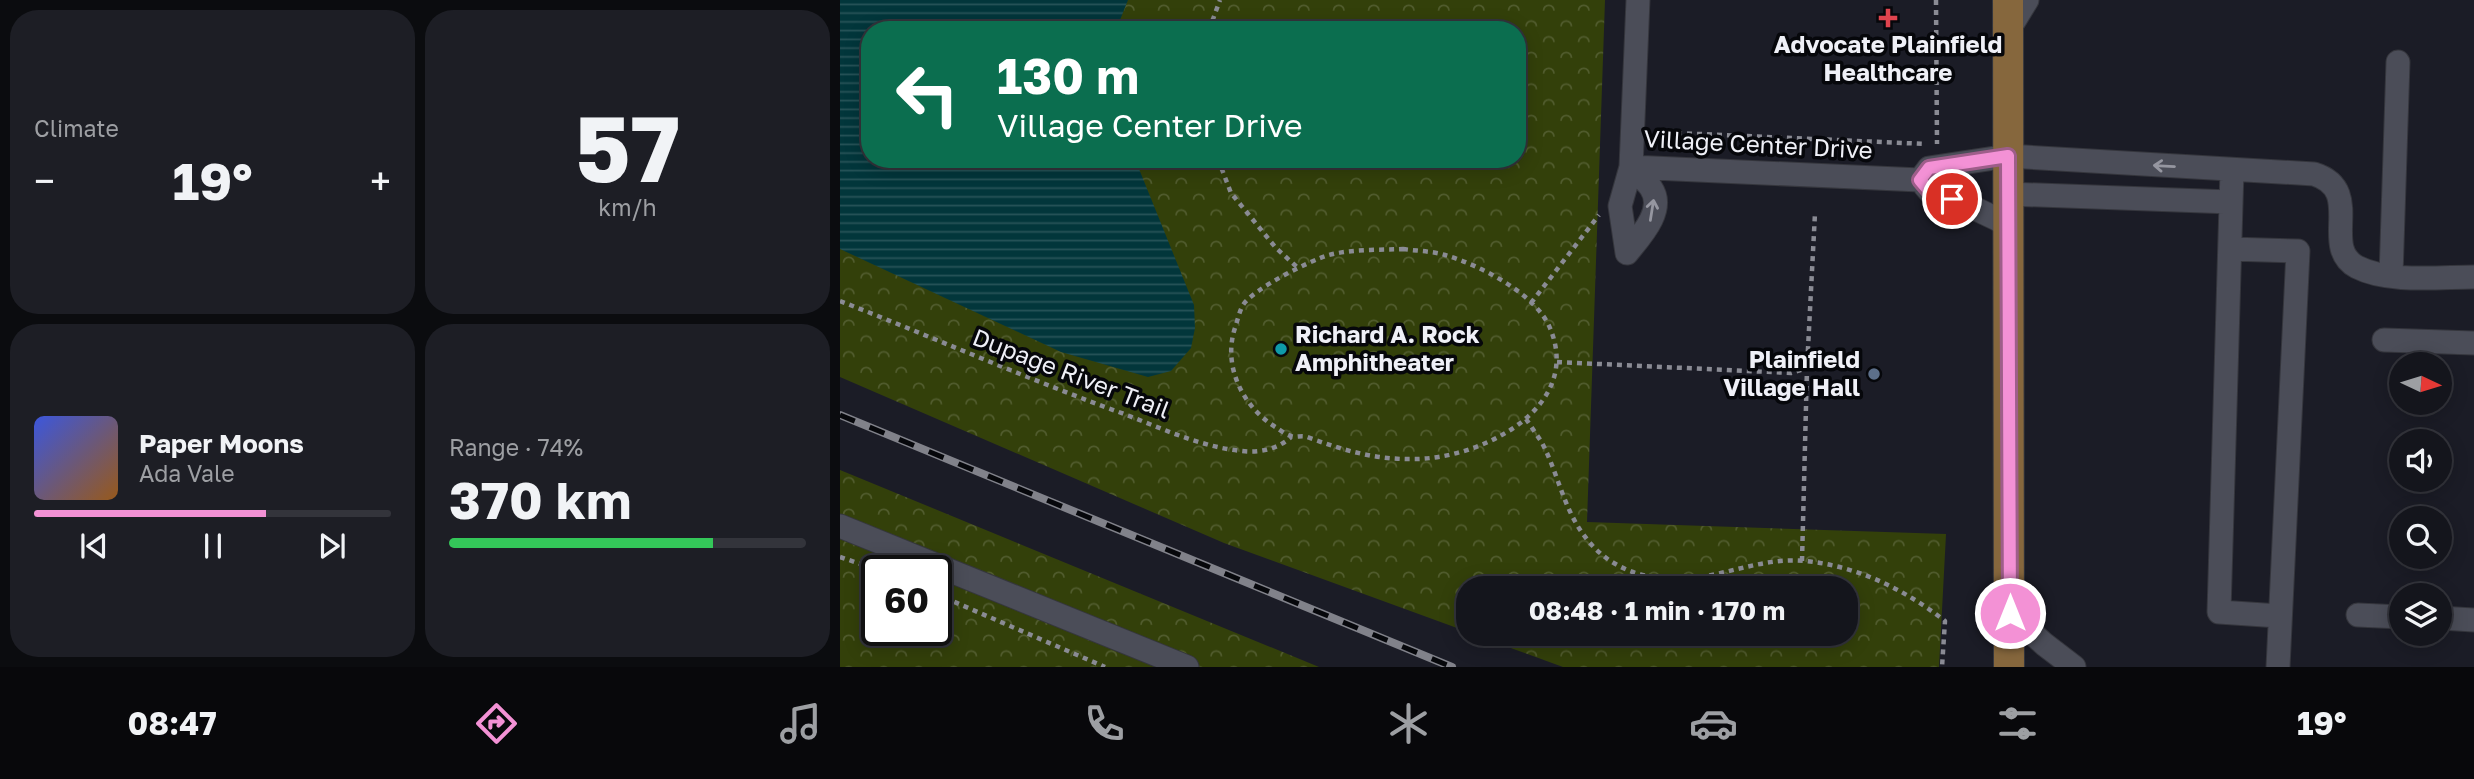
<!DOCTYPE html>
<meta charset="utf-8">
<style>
:root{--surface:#14151c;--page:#1d1e25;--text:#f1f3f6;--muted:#9d9fa3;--line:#33343b;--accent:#f391d5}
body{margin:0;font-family:"Golos Text",sans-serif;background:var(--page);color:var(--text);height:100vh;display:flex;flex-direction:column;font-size:26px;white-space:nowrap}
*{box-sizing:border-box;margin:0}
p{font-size:23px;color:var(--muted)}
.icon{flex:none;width:38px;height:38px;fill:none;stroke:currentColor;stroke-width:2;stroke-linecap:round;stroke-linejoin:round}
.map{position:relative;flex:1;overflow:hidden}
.details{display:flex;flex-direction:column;gap:10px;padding:10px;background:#0b0c0f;width:840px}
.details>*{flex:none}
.guide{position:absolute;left:21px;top:21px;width:665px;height:147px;border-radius:28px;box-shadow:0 4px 18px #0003,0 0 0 2px var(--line);background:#0b6e4f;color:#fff;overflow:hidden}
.needle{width:46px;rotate:94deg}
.buttons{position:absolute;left:1549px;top:352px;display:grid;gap:14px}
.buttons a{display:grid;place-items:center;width:63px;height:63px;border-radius:50%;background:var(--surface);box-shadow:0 4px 18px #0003,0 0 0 2px var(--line);font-size:35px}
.speed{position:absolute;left:21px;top:555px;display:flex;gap:14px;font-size:35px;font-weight:700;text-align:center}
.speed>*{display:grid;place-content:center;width:91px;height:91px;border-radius:50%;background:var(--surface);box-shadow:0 4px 18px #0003,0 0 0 2px var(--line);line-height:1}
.speed .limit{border:4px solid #111;border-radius:10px;background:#fff;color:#111}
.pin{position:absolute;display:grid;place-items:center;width:60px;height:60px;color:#fff;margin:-30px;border:4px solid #fff;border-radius:50%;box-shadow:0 2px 7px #0007}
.me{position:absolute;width:77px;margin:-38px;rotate:0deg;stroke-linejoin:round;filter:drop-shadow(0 0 5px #0008)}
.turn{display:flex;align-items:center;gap:24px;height:147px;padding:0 21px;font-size:32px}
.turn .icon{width:91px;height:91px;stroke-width:2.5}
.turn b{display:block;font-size:49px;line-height:60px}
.big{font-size:52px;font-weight:700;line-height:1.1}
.details .tile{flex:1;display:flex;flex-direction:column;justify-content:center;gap:10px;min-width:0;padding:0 24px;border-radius:28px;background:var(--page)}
.details .dial{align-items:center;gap:0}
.dial b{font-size:91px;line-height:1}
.song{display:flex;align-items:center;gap:21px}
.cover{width:84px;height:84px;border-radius:10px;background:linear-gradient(135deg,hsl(230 70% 55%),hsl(30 70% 35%))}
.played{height:7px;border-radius:4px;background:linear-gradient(90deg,var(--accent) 65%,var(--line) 65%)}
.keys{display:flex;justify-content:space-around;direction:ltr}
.heat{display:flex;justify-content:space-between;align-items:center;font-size:38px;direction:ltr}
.charge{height:10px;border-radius:5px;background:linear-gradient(90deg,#34c759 74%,var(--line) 0)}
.details .tiles{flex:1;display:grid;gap:10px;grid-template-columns:repeat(2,1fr)}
.trip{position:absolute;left:616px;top:576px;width:402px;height:70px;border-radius:28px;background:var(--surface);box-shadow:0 4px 18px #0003,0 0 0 2px var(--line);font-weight:700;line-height:70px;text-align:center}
.menu{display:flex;height:112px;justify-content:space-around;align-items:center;background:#08080b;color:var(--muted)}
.menu .icon{width:49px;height:49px}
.menu .selected{color:var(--accent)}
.menu b{font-size:32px;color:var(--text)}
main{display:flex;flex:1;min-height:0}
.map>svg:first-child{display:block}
.forest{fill:url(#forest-crowns);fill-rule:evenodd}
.water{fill:url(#water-rules)}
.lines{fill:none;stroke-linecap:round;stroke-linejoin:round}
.minor-casing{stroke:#35363d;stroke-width:25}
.major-casing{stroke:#35363d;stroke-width:32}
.path{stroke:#8a8b94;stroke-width:4.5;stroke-dasharray:5 5;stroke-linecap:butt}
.minor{stroke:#4b4d58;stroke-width:23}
.major{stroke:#86673d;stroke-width:30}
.rail-casing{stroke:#81828a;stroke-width:8}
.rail{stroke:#06070b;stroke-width:5;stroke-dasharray:16;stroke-linecap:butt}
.oneway{stroke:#9596a0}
.route-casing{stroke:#9e5e8a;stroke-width:18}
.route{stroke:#f391d5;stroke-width:12}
.health-dot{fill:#e0444e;stroke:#06070b;stroke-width:2.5}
.culture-dot{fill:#0f9aa8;stroke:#06070b;stroke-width:2.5}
.service-dot{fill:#5c6f8a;stroke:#06070b;stroke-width:2.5}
.labels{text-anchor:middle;stroke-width:7;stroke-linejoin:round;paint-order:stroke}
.poi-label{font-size:24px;font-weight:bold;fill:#eff0f7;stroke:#06070b}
.street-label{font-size:24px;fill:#eff0f7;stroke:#06070b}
</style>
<main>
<section class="details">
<div class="tiles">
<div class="tile"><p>Climate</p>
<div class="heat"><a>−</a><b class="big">19°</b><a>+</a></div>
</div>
<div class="tile dial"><b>57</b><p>km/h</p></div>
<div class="tile">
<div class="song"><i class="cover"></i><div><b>Paper Moons</b><p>Ada Vale</p></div></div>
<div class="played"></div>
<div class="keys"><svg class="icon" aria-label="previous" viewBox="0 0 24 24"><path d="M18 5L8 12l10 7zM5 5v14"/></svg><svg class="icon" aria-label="pause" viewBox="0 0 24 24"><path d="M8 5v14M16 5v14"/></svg><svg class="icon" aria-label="next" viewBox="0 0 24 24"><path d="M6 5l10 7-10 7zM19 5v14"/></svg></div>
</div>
<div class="tile"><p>Range · 74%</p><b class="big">370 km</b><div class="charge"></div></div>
</div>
</section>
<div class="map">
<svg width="1634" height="667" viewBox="0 0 1634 667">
<defs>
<pattern id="forest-crowns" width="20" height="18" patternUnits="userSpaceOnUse" patternTransform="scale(1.75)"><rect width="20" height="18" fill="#33400a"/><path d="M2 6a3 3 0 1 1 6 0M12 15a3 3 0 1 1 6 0" fill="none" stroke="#515c2e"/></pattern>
<pattern id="water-rules" width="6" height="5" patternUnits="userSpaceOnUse" patternTransform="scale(1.75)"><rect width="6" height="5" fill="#02363b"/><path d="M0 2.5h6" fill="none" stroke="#275358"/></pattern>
</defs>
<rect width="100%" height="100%" fill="#1b1c26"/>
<path class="forest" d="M0,0H765L747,522L1106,534L1099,667H723L632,634H1006V588H628V632L384,543L0,377ZM30,30H677V159H30Z
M0,470L479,667H0ZM37,570H96V630H37Z"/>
<path class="water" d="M0,0H288L276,30H30V159H295L354,305L355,328L351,348L331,371L308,377L221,352L0,249Z"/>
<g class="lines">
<g class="minor-casing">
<path id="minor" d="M798,0L791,167L1080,180L1091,193L1121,202L1157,219L1168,227
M1168,31L1187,0
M1392,170L1379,612L1439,616
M1080,180L1089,168L1168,156L1474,174C1526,190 1479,247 1517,267C1548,283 1599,277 1634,277
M1168,194L1391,202
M1390,249L1458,251L1438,667
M787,253C800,237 826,210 811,188C806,180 797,174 791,167
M787,253L780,206L791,167
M1551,276L1558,62
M1544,340L1634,343
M0,526L347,667
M1170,613L1204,644L1234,667
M1518,615L1561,617
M1600,618L1634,620"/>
</g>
<g class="major-casing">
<path id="major" d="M1168,0L1169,667"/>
</g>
<path class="path" d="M1096,0L1097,144
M369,30L380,0
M837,133L1086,144
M378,159L391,193L436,248L458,268
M563,249C577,251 592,251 605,255C640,265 696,294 710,328C744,409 639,459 574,459C535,460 503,450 467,437C461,435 456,438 451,436C447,435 441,431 437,428C403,408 381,365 396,325C398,318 400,310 403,305C413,289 471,260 489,255C512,249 539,250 563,249Z
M0,301C92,337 183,377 276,411C317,426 359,447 402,451C420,453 438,449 451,437
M691,303L759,215
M717,362L951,373L967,368
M686,419C691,426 696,434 701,441C718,472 723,509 746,538C761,558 783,571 807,576C866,589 909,556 965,561C1017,566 1064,589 1105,621L1102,667
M0,557L38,570
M962,561L967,368L975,213
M96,594L265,667"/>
<use href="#minor" class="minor"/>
<use href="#major" class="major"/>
<g class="rail-casing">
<path id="rail" d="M0,415L612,667"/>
</g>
<use href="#rail" class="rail"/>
</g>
<defs><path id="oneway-shaft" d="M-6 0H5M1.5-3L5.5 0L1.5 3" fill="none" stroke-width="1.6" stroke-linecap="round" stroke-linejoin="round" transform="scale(1.75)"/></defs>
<g class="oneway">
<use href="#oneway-shaft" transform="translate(1324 166) rotate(-177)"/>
<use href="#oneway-shaft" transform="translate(812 210) rotate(-81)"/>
</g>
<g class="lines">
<g class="route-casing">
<path id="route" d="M1112,199L1091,193L1080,180L1089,168L1168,156L1170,613"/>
</g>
<use href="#route" class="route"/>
</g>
<path class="health-dot" d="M1044.5 7.5h7v7h7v7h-7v7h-7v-7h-7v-7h7z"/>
<circle class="culture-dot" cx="441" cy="349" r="7"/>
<circle class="service-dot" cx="1034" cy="374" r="7"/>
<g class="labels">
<g class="poi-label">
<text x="1048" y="53">Advocate Plainfield<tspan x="1048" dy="28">Healthcare</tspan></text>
<text x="455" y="343" text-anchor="start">Richard A. Rock<tspan x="455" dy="28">Amphitheater</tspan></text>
<text x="1020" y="368" text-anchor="end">Plainfield<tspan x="1020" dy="28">Village Hall</tspan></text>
</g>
<g class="street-label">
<text transform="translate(918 145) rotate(3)" y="8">Village Center Drive</text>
<text transform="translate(231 374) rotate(21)" y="8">Dupage River Trail</text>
</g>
</g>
</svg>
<div class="buttons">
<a><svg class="needle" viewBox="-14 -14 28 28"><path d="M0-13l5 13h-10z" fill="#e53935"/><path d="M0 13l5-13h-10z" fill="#9d9fa3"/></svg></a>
<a><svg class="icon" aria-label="sound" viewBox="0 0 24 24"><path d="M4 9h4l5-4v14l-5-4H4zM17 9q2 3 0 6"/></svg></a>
<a><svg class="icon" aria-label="search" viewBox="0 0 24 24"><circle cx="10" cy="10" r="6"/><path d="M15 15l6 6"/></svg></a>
<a><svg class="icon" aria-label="layers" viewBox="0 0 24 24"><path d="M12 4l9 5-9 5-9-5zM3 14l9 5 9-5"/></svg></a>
</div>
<div class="speed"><div class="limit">60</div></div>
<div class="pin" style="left:1112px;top:199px;background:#d93025"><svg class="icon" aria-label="arrive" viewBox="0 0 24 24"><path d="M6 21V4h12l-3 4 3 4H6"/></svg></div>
<svg class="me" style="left:1170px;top:613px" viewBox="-20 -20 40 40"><circle r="17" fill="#f391d5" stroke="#fff" stroke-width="3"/><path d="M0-11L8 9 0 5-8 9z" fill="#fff"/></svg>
<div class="trip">08:48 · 1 min · 170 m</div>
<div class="guide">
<div class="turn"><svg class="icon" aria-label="left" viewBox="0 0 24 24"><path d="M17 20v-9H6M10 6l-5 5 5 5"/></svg><div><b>130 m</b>Village Center Drive</div></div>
</div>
</div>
</main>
<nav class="menu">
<b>08:47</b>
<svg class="icon selected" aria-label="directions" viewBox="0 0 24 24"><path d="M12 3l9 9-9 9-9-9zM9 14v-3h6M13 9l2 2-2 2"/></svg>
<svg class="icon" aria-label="music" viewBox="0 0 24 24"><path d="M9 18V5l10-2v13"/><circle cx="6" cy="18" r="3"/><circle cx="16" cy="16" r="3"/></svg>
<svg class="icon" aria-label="phone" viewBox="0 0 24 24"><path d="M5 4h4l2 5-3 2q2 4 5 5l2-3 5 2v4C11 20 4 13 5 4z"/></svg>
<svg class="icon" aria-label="climate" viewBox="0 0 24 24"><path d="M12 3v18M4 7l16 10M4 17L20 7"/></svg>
<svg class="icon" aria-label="car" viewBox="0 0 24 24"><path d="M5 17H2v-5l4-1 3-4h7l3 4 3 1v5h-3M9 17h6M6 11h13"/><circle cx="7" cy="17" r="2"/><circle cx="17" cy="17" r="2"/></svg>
<svg class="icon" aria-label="filters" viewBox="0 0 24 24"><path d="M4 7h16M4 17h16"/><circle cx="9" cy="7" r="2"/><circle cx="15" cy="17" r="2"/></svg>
<b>19°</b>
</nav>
